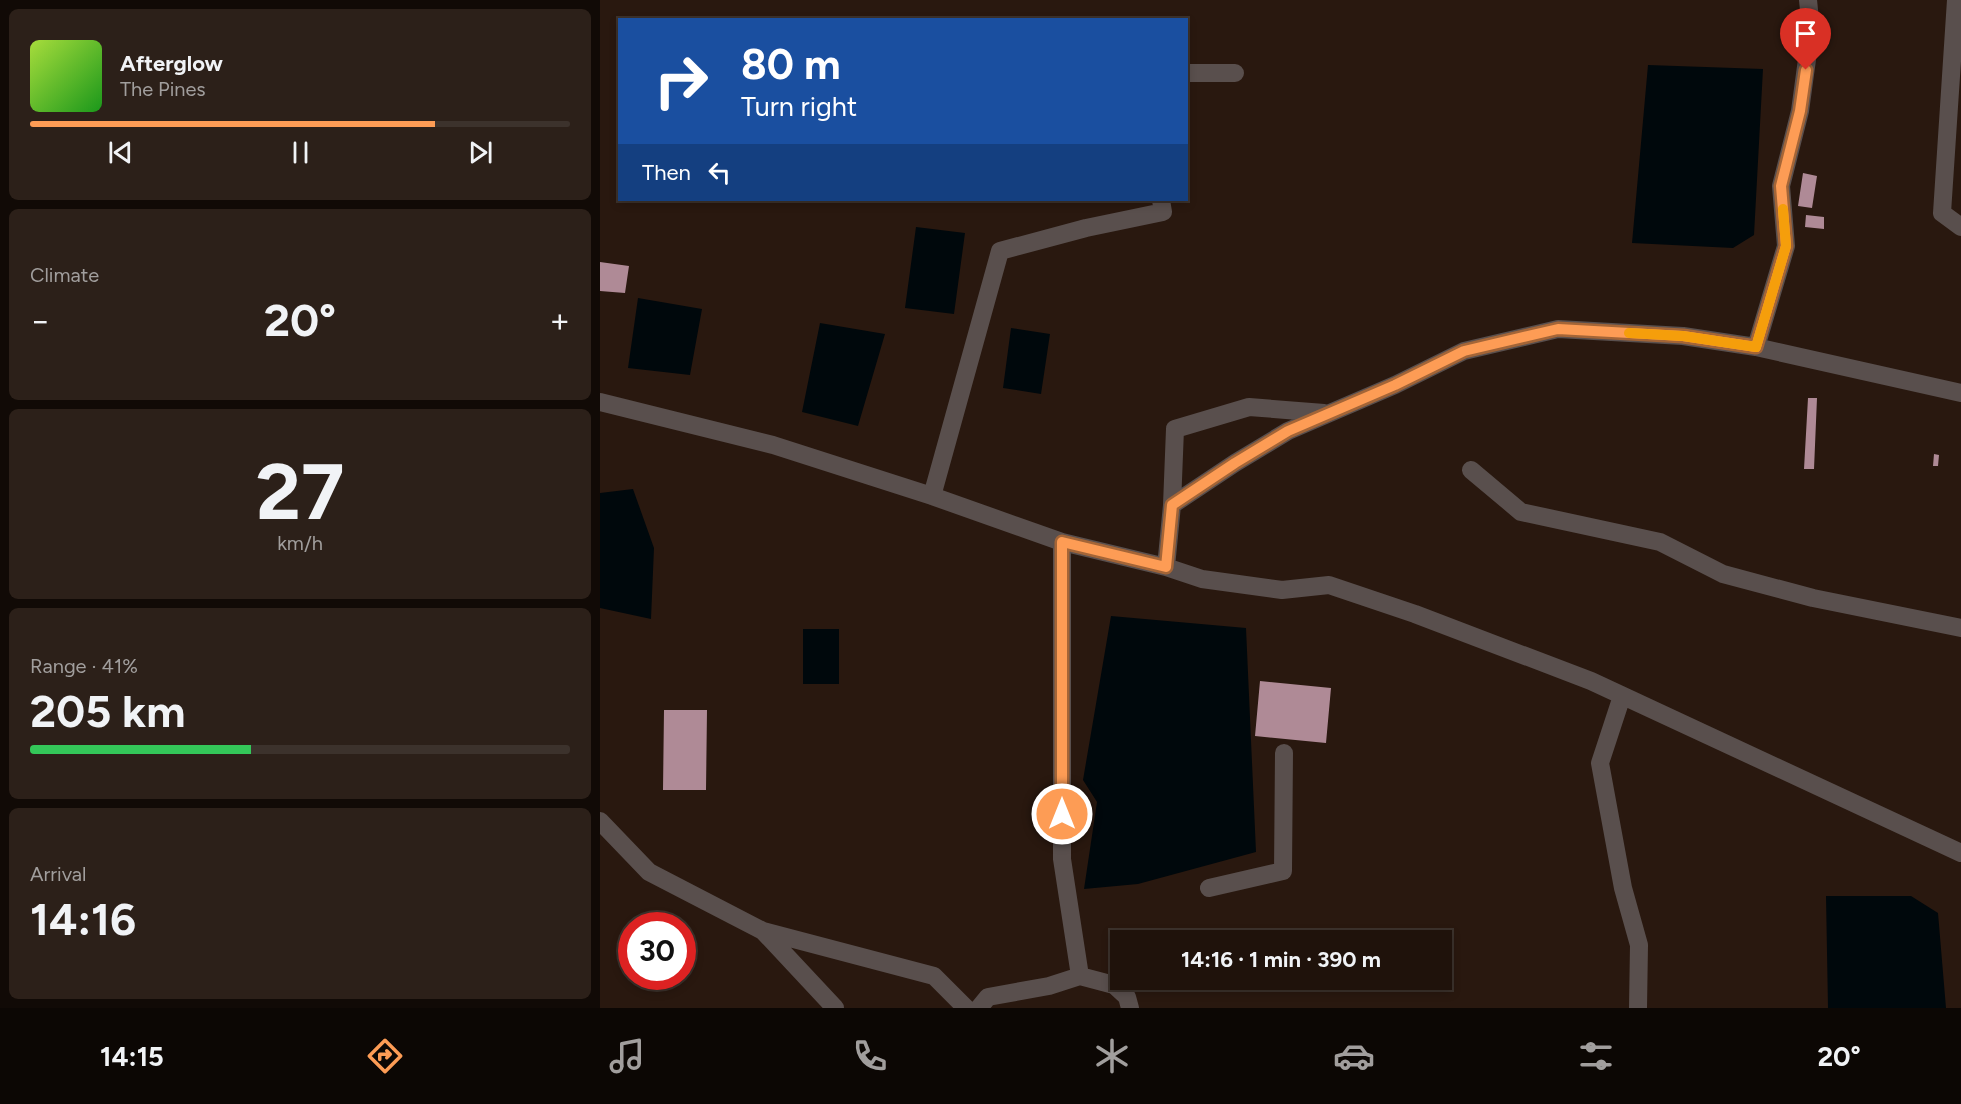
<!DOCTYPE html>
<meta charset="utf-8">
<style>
:root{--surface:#1f120b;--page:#2c2019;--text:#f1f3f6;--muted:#a19e9d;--line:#3c322c;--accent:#fd9c55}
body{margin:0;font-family:Figtree,sans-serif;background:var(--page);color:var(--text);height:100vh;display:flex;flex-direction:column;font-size:22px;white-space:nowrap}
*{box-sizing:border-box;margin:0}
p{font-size:20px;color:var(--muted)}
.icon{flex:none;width:33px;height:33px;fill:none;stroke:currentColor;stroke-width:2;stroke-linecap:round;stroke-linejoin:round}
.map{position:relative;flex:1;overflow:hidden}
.panel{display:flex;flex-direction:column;gap:9px;padding:9px;background:#110a06;width:600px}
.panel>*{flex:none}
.guide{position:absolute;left:18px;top:18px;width:570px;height:183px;border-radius:0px;box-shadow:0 3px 9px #0003,0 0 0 2px var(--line);background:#1a4fa0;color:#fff;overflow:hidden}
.speed{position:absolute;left:18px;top:912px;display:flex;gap:12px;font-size:30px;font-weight:700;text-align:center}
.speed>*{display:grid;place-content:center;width:78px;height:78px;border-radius:50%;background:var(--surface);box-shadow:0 3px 9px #0003,0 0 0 2px var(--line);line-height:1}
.speed .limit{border:9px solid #d22;background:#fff;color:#111}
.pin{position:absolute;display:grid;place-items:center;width:51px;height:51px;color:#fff;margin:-62px -26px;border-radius:50% 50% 50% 0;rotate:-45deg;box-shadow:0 0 6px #0007}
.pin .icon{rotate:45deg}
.me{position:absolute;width:66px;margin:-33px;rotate:0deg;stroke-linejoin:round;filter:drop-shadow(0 0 4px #0008)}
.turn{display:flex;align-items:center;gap:21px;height:126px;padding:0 24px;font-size:27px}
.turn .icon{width:78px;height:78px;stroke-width:2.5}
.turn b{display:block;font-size:42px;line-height:51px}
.then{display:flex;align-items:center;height:57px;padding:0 24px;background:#0003;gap:12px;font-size:22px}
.big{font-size:45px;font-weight:700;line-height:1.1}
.panel .widget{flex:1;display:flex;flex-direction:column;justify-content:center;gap:9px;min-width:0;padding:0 21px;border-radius:9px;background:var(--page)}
.panel .dial{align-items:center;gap:0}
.dial b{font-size:78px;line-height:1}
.song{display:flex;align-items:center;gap:18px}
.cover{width:72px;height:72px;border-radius:9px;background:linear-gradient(135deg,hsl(80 70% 55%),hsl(120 70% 35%))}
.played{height:6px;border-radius:3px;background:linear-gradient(90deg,var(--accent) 75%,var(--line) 75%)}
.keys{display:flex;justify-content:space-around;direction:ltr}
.heat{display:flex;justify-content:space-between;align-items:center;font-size:33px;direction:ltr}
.charge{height:9px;border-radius:4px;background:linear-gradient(90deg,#34c759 41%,var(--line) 0)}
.trip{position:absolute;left:510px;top:930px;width:342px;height:60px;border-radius:0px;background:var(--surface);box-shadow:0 3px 9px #0003,0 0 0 2px var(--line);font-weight:700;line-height:60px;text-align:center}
.tab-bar{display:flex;height:96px;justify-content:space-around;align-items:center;background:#0c0704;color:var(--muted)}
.tab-bar .icon{width:42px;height:42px}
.tab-bar .selected{color:var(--accent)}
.tab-bar b{font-size:27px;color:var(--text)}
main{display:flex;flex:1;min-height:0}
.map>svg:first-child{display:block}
.water{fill:#00080c}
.building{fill:#af8a96}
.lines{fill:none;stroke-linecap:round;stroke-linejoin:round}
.minor{stroke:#594f4d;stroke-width:18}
.route-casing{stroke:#a46537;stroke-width:15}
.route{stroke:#fd9c55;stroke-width:10}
.slow{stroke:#f59e0b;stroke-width:10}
</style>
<main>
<section class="panel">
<div class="widget">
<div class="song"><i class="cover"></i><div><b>Afterglow</b><p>The Pines</p></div></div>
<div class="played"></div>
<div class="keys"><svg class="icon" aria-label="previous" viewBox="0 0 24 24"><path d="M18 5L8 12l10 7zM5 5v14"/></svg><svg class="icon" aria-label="pause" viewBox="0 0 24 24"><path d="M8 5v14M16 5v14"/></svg><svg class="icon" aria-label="next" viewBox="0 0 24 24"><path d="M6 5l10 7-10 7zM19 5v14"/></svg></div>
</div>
<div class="widget"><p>Climate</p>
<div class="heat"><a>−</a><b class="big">20°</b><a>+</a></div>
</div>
<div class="widget dial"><b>27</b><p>km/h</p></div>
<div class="widget"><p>Range · 41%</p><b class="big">205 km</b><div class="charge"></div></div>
<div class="widget"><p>Arrival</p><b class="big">14:16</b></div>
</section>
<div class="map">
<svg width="1361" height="1008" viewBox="0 0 1361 1008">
<rect width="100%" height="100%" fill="#29180f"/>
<path class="water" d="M1048,65L1163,69L1154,235L1133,248L1032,243Z
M316,227L365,233L354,314L305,308Z
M38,298L102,309L90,375L28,368Z
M220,323L285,334L258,426L202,412Z
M411,328L450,334L441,394L403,388Z
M33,489L54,548L51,619L0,608V493Z
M511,616L646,628L656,852L538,884L484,889L497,802L483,780Z
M203,629H239V684H203Z
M1226,896H1311L1338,913L1346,1008H1228Z"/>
<path class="building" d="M1203,173L1217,176L1212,208L1198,206Z
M1206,215L1224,217V229L1205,227Z
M0,262L29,266L25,293L0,291Z
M1208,398H1217L1214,469H1204Z
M1334,454L1339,455L1338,466H1333Z
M660,681L731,688L726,743L655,736Z
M64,710H107L106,790H63Z"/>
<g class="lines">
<path class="minor" d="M1356,0L1342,213L1361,227
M586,73H635
M1156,347L1186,246L1181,186L1200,111L1211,30L1208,0
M0,402L173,445L332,496L462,542L566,567L602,579L682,590L729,585L815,614L991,681L1361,853
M871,470L921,512L1060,542L1123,574L1213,598L1361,628
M332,496L400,251L486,228L563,212L561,200
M572,505L575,429L649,407L724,413
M462,542V859L480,976
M566,567L572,505L635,463L688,431L795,385L864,351L958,329L1083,336L1156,347L1361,393
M1022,696L1000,763L1023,888L1039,945L1038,1008
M0,821L49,872L163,931L235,1008
M609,888L683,871L684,753
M163,931L334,976L366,1008
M379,1008L388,997L449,986L480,976L514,985L527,997L530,1008"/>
</g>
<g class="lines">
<g class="route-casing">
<path id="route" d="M462,814V542L566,567L572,505L635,463L688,431L795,385L864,351L958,329L1083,336L1156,347L1186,246L1181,186L1200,111L1206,70"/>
</g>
<use href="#route" class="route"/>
<path class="slow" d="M1029,333L1083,336L1156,347L1186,246L1183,209"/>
</g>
</svg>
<div class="speed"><div class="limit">30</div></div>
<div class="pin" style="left:1206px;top:70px;background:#d93025"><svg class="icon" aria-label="arrive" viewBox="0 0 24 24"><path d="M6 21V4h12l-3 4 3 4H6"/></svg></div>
<svg class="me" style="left:462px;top:814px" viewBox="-20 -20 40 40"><circle r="17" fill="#fd9c55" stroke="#fff" stroke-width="3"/><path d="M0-11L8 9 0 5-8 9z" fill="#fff"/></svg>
<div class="trip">14:16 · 1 min · 390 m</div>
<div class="guide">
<div class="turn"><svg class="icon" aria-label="right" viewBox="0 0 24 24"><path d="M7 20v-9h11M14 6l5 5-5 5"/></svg><div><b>80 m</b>Turn right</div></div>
<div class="then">Then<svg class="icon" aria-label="left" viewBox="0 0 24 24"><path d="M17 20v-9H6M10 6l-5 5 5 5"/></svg></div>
</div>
</div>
</main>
<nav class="tab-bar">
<b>14:15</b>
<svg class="icon selected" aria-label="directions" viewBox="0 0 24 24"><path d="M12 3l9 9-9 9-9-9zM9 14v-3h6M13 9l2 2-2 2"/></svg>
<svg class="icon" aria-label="music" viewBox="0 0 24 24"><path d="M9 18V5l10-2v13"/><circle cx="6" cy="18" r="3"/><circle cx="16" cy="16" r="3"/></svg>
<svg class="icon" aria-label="phone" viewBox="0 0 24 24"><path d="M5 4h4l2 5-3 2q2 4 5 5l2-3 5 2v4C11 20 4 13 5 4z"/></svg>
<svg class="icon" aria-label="climate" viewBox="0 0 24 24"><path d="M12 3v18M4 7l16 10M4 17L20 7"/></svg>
<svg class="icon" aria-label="car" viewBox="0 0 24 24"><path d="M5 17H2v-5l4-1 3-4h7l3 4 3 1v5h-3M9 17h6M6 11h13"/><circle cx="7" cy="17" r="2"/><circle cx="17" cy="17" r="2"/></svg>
<svg class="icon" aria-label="filters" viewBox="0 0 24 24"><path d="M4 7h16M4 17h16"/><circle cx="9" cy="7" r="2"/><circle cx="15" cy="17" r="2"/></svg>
<b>20°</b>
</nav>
